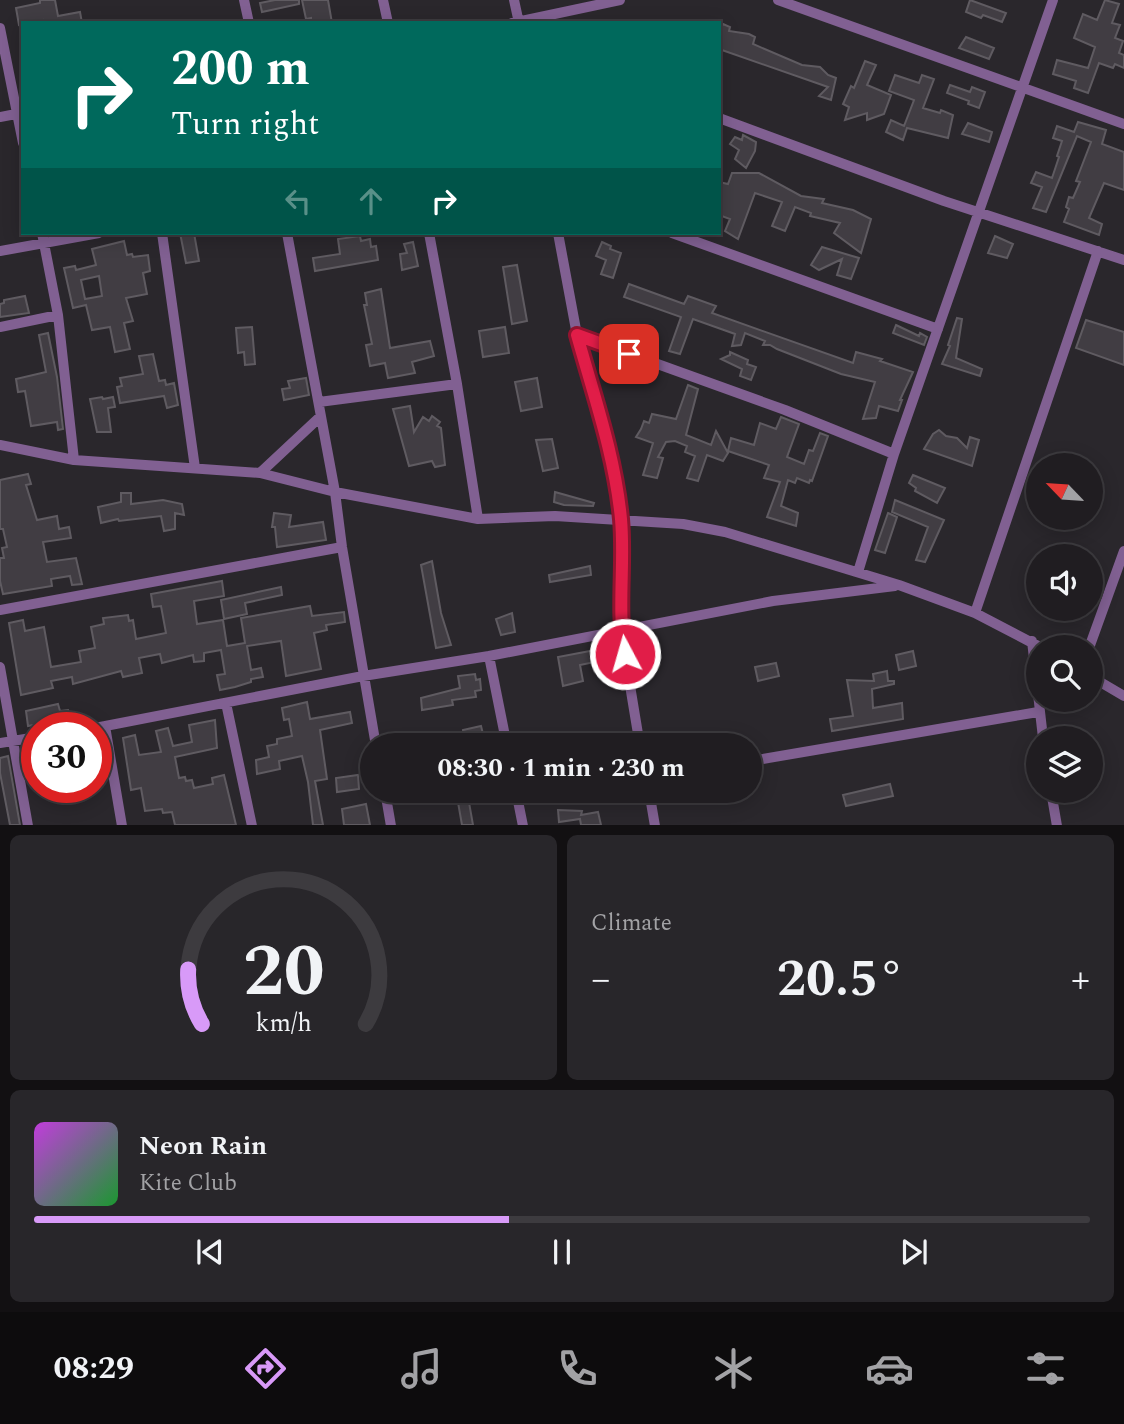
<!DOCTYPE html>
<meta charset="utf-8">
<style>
:root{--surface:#201d21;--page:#28262a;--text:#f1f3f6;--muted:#a2a2a5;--line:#3d3b3f;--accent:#d89af8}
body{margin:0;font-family:Spectral,serif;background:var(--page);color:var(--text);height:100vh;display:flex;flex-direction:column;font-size:26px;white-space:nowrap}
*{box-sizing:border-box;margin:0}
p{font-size:23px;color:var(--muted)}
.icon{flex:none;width:38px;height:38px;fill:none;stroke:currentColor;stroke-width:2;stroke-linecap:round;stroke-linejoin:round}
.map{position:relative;height:825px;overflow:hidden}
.panel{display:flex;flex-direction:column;gap:10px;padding:10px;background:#121012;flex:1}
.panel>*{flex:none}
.guide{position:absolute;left:21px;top:21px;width:700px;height:214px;border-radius:0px;box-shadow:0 4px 18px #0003,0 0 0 2px var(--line);background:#00695c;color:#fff;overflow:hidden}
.needle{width:46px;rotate:295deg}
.fabs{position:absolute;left:1026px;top:453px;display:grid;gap:14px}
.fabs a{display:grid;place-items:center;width:77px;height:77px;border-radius:50%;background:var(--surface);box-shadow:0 4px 18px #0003,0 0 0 2px var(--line);font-size:35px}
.speed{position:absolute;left:21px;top:712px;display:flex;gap:14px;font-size:35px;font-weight:700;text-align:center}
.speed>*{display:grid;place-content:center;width:91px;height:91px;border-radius:50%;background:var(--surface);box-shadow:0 4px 18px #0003,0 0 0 2px var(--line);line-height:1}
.speed .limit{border:10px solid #d22;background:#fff;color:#111}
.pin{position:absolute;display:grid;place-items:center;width:60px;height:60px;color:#fff;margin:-30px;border-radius:14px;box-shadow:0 4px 10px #0006}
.me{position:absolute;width:77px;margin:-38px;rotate:354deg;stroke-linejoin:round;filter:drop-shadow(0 0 5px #0008)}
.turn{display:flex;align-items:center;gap:24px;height:147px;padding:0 35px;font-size:32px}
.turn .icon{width:91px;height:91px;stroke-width:2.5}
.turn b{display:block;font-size:49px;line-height:60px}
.lanes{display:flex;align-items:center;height:66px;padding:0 35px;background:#0003;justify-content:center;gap:35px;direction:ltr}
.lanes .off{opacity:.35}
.big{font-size:52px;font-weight:700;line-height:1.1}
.panel .tile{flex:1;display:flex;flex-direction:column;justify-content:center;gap:10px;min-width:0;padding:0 24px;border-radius:10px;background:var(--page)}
.panel .dial{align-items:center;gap:0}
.dial svg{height:182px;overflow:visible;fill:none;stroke:var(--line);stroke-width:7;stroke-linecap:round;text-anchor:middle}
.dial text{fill:var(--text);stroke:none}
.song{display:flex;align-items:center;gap:21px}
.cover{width:84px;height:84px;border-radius:10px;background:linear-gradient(135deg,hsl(290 70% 55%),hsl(130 70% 35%))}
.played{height:7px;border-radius:4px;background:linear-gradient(90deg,var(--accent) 45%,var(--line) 45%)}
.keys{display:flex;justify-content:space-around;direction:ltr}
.heat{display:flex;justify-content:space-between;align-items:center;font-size:38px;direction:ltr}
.panel .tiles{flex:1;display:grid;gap:10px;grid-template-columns:1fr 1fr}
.tile:last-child{grid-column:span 2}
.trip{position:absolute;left:360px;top:733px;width:402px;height:70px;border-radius:35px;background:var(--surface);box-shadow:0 4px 18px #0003,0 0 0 2px var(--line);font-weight:700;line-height:70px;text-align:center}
.menu{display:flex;height:112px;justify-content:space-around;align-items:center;background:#0d0c0d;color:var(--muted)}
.menu .icon{width:49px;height:49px}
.menu .selected{color:var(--accent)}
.menu b{font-size:32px;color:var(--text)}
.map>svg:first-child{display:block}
.building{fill:#413d43;stroke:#5f5b61;stroke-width:2;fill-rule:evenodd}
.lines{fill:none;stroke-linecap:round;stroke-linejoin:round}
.minor{stroke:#816092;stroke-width:10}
.route-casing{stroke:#92132f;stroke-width:18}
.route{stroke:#e11d48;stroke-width:12}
</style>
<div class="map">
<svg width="1124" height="826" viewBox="0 0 1124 826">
<rect width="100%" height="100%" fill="#2a272c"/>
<path class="building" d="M40,0H55L58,16L80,12L82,23H44L43,20L19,25L16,8L40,3Z
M275,0H299V4L262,12L260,3Z
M302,0H328L332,23H311V18L306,19Z
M970,0L1006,13L1002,22L983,15L981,18L966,12Z
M1105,0L1119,4L1112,23L1120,25L1115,38L1123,41L1119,53L1124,55V68L1115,64L1113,68L1099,63L1088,93L1074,88L1076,81L1053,74L1057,60L1088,68L1095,47L1074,38L1083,14L1097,20Z
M723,24L730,27L729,31L749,34L755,37L753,44L802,65L820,67L828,75L836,78L831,100L819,96L828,87L719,49V32Z
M966,37L994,48L989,59L959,48Z
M865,61L876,65L867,85L891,95L884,114L867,120V113L845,120L849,107L843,104L851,86L854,88Z
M895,75L919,83L922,75L934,79L923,108L940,113L941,110L953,115L948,138L907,128L903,140L886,132L891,120L904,126L914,100L889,91Z
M950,85L970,92L972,87L985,92L979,108L968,104L969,101L947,93Z
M1078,122L1106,130L1102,144L1124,152V190L1104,183L1089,218L1102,224L1099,235L1064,222L1069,209L1066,207L1069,197L1073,198L1080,182L1076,181L1091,142L1077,136L1046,212L1033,208L1042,187L1031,183L1036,172L1052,178L1059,157L1057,156L1062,141L1053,138L1057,126L1074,132Z
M968,123L992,132L989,142L962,134Z
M743,135L756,142L755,151L746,168L735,159L739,150L730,144L735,137L742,140Z
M732,173H759L801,196L824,199L822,203L853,210L871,219L861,253L834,233L840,223L810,216L811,213L795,207L785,231L772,226L782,202L755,193L738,239L725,231L730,219L719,215V182L728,184Z
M180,233H194L199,261L186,263Z
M360,236L361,241L370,239L371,247L376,246L378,260L315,271L313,258L340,254L338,239Z
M995,236L1013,244L1007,258L988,253Z
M124,241L127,255L132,254L133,257L148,255L150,271L143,273L147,294L126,298L133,321L124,323L130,349L115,352L110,327L92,330L86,305L73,308L64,268L75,266L76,270L96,265L92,249ZM99,276L102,296L85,299L81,280Z
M413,242L418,266L402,270L400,254L407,253L404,244Z
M602,242L611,246L610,249L621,253L613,278L601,274L606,260L596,256Z
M822,247L859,258L851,279L837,275L842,259L819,270L811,265Z
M517,265L527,321L512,324L503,267Z
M629,284L684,304L688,296L716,306L712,313L853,363L856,352L882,359L880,361L913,372L900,400H902L898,411L879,406L876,418L863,419L875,382L841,374L777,349L770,345H763L765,341L745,333L741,345L732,346L735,334L693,319L680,354L669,351L681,317L624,297Z
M381,289L390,348L430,341L434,356L412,362L415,373L388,378L385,363L370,366L366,345L372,344L364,305H367L365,293Z
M25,296L29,313L0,317V304L4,303V300Z
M957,318L962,319L956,358L982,369L980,376L942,364L950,346L948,345Z
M1086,320L1124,332V365L1076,348Z
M896,325L919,336L920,333L927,337L924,345L893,333Z
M252,327L255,364L245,365L244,352L238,353L236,328Z
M505,327L509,353L483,357L479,331Z
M48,333L57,377L63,429L58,430L57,422L31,426L25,391L18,392L16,379L46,372L39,335Z
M730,352L748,360L747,364L756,367L751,380L740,376L742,369L721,359L730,355Z
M153,354L159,381L165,380L166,385L174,383L178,405L167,408L164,396L120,403L117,387L122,386L120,378L143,374L139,356Z
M306,378L309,395L284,400L282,389L290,388L288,381Z
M537,378L542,407L521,411L515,382Z
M688,385L698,389L686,435L711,445L716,431L728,453L723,461L707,455L698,481L687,478L695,456L685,452L687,446L675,441L666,442L658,457L663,458L657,478L643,475L653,443L636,437L641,429L644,421L649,423L652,414L676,419Z
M102,397L103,399L113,397L115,407L108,408L111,432H97L90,399Z
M410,406L414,432L423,417L429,421L432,416L440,422L437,426L441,428L445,465L435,467L432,461L409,466L393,409Z
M781,417L799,424L787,457L804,464L809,450L813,451L820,433L828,436L812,481L810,480L809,483L797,478L795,483L788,480L781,506L798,513L796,526L767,517L780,482L764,478L769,465L728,451L731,438L754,445L760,423L776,429Z
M939,430L946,436L957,438L967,448L970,437L979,440L972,466L924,449L933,434Z
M552,439L558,468L543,471L536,440Z
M28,474L31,484L26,485L37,520L57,516L59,529L69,527L71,538L43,542L47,562L76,558L82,584L72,585L70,576L51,579L52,586L3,594L0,581V558H4L2,548L7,547L3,529H0V480Z
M913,475L945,488L937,503L915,491L916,488L909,483Z
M555,492L594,503L593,506L564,505L554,502Z
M121,493H131V504L163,500L182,504L184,515L175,513V529L164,531L161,516L119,521L118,519L101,523L98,507L121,502Z
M895,500L944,520L925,562L916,560L928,527L892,512Z
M274,513L291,515L289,527L323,522L326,540L277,547L275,527H272Z
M888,513L897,517L885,553L875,550Z
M432,561L441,613L451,645L436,648L421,565Z
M590,566L591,575L550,582L549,575Z
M222,581L224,596L194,601L197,624L223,620L227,646L245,643L241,618L310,606L312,616L344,612L345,622L326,625L327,630L314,633L321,669L286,676L281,641L247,646L251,670L261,668L263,677L251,679V682L235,687L220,690L217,675L225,674L221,650L204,653V661L194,662L193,655L162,663L160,654L139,658L142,673L123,677L121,671L73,684L72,677L51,681L53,688L21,695L9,623L23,620L25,631L44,627L51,667L81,662L79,651L95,648L91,627L104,624L103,618L128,615L129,621L133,620L136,639L166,633L161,606L153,607L151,594Z
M281,587L282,595L245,603L247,614L224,619L221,600Z
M512,613L515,632L501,635L496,619Z
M606,648L609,659L580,665L583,681L563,686L558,657Z
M913,651L916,666L899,670L896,655Z
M776,663L779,676L758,681L755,667Z
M887,671L888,681H894V684L872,689L873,708L902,703L903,719L832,731L830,719L853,716L847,680L874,681L873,674Z
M475,674L476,680L480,679L481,690L475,691L476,697L452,700L453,705L422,710L421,698L460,688L458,676Z
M307,702L310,719L350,712L352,723L320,730L327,779L315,781L323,825H313L308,782L302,756L279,761L280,769L257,774L256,760L269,757L267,746L277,744V739L292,736L289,719L284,720L282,708Z
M58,704L60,711L68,710L69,718L28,726L26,711Z
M215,720L217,748L175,757L179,778L185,777L186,781L192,780L194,788L213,784L212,778L224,775L236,825H175L172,812L163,813L162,809L145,811L141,788L131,790L123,738L135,735L139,755L161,752L156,731L168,728L173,746L192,742L189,725Z
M481,726L486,746H465L463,730Z
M8,756L20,825H10L0,773V758Z
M358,775L359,789L337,792L336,778Z
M890,784L893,796L846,806L843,795Z
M456,791H467L473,825H462Z
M366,804L370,825H344L342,809Z
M558,810L582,811L581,815L598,812L601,825H581L580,819L559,822Z"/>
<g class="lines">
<path class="minor" d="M244,0L249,23
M383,0L388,23
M514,0L519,23
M778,0L1124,124
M512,23L620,0
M0,28L23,143
M0,117L21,113
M719,118L944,201L1124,260
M42,233L58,315L74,460
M162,233L195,468
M287,233L335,492L342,547L376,746
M429,233L457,384L478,519
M558,233L577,335L613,464L621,521V631L640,746
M672,233L938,329
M0,251L99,233
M0,327L58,315
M577,335L785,410L894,454
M319,402L457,384
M0,445L74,460L260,473L335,492L478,519L555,516L683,524L725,532L899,585L975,613L1042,648
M260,473L321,416
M858,572L894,454L1053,0
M0,610L342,547
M975,613L1098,251
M1032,641L1043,738
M1089,648L1124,551
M489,656L507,746
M0,667L28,826
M1090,676L1124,696
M226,703L252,826
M105,726L122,826
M95,728L363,676L489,656L773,601L895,586
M0,743L37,737
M751,761L1038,712
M385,791L391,826
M516,791L523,826
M649,791L655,826
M1051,791L1057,826"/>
</g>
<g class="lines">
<g class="route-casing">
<path id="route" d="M625,654C617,609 625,564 621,519C615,456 594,396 577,335L629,354"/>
</g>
<use href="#route" class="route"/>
</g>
</svg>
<div class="fabs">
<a><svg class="needle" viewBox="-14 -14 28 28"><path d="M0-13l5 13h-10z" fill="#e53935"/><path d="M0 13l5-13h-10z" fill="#a2a2a5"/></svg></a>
<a><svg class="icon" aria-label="sound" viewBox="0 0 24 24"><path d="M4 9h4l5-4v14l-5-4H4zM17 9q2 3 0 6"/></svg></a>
<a><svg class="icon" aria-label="search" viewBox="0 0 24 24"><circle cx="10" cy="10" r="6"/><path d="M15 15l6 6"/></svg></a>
<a><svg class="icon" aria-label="layers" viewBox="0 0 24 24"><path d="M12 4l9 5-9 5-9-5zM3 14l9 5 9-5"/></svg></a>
</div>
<div class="speed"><div class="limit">30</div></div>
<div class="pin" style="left:629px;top:354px;background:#d93025"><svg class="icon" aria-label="arrive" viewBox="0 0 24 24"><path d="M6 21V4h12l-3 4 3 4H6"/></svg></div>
<svg class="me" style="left:625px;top:654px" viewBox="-20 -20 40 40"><circle r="17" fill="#e11d48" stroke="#fff" stroke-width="3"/><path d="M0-11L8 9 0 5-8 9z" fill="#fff"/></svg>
<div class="trip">08:30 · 1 min · 230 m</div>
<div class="guide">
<div class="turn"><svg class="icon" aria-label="right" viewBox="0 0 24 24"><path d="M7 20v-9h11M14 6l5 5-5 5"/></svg><div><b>200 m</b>Turn right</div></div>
<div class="lanes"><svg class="icon off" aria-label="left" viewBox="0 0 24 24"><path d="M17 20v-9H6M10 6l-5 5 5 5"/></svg><svg class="icon off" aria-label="ahead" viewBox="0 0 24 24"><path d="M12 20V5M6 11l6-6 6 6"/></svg><svg class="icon" aria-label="right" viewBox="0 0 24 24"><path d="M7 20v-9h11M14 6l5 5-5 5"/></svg></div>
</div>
</div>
<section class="panel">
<div class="tiles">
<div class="tile dial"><svg viewBox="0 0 100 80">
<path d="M14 69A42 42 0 1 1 86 69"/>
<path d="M14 69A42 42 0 0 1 8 45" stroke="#d89af8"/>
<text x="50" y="56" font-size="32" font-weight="700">20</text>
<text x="50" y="72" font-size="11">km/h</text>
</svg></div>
<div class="tile"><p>Climate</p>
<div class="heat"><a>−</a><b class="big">20.5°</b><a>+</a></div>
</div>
<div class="tile">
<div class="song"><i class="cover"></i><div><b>Neon Rain</b><p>Kite Club</p></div></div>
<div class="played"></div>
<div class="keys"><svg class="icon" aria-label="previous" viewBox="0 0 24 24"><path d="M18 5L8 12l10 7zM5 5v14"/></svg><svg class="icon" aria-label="pause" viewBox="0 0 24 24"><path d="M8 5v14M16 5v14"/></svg><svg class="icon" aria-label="next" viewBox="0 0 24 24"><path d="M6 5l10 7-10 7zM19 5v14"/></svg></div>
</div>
</div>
</section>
<nav class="menu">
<b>08:29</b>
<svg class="icon selected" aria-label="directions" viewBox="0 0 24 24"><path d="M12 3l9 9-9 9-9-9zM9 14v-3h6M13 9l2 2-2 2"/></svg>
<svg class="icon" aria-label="music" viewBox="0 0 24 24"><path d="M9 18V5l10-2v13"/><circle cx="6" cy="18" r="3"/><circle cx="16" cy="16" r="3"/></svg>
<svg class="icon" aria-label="phone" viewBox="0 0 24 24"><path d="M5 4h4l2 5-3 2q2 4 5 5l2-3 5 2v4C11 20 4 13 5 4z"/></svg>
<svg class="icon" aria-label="climate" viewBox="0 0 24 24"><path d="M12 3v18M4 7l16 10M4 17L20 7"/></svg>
<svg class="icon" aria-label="car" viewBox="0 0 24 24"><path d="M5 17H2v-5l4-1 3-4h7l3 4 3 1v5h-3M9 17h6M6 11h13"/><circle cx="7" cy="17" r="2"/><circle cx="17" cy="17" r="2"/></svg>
<svg class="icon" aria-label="filters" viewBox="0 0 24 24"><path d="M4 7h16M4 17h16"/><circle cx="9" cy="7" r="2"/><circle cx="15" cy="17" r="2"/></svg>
</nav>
